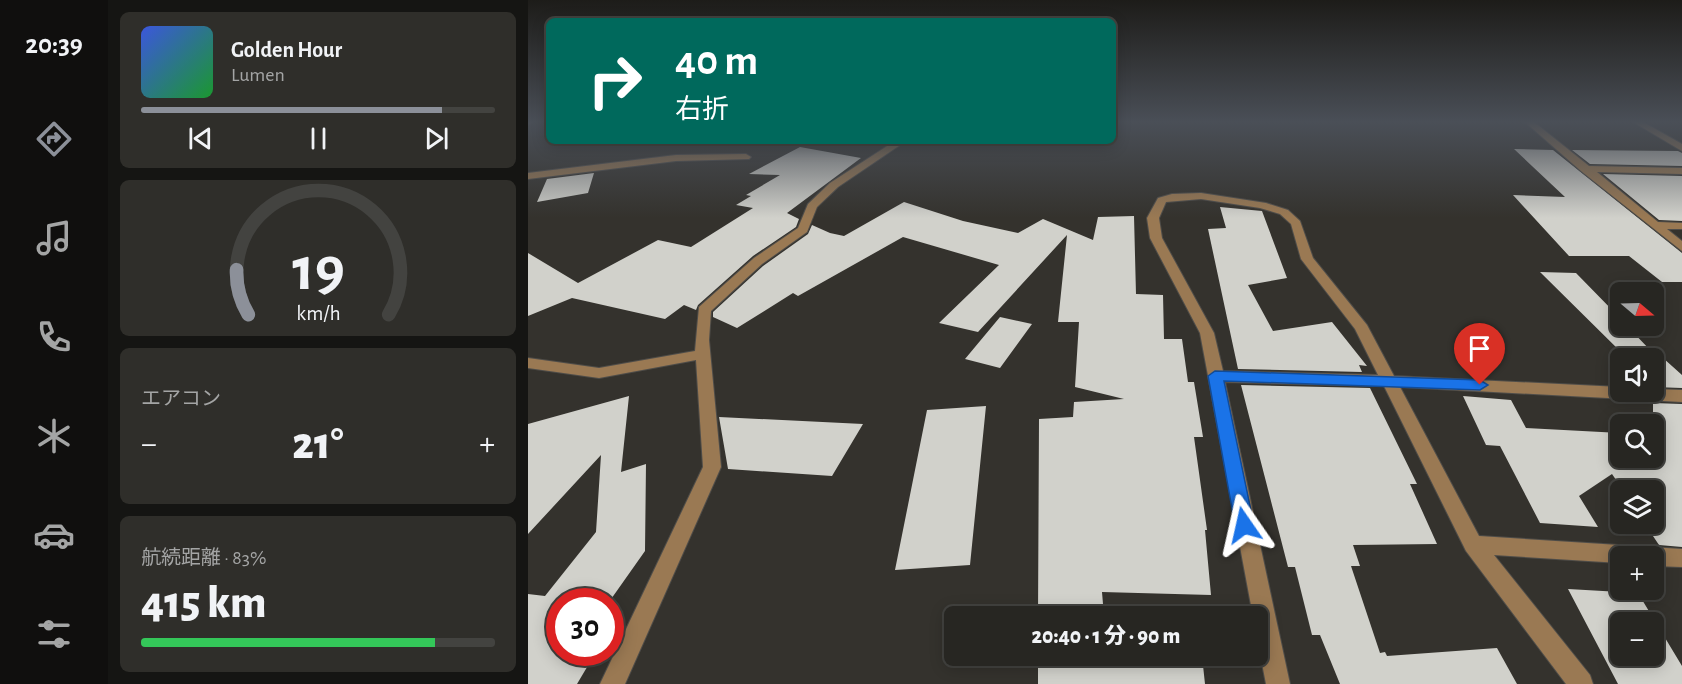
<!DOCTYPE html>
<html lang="ja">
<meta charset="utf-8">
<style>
:root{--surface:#272622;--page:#2f2e2a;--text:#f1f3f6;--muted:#a4a5a5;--line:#434340;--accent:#8c9099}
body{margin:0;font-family:"Alegreya Sans","Noto Sans JP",sans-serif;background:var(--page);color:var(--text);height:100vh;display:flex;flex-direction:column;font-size:22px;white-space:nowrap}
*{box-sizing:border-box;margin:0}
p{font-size:20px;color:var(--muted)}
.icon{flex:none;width:33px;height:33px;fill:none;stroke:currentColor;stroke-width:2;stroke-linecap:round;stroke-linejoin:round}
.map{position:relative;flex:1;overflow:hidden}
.panel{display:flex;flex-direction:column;gap:12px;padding:12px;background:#151513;width:420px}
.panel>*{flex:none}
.guide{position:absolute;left:18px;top:18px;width:570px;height:126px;border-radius:9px;box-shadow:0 3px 15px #0003,0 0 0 2px var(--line);background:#00695c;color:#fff;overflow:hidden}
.needle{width:39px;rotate:109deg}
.controls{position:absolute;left:1082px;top:282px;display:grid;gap:12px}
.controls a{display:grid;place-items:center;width:54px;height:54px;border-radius:9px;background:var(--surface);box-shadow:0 3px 15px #0003,0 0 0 2px var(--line);font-size:30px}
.speed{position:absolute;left:18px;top:588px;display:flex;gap:12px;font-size:30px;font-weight:700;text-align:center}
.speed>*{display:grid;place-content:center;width:78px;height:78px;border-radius:50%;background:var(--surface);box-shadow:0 3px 15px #0003,0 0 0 2px var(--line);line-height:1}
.speed .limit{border:9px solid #d22;background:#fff;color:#111}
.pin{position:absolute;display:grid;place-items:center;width:51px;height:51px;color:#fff;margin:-62px -26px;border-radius:50% 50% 50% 0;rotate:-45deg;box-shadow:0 0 6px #0007}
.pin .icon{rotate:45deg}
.me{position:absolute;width:66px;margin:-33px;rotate:349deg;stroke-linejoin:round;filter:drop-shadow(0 0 4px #0008)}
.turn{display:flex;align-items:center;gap:21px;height:126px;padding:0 30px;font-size:27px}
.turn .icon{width:78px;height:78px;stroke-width:2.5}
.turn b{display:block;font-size:42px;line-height:51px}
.big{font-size:45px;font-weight:800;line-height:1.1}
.panel .tile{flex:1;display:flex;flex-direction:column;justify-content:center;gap:9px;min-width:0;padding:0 21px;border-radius:9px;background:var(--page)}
.panel .dial{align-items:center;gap:0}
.dial svg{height:156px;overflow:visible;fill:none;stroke:var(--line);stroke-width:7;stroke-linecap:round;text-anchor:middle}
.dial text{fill:var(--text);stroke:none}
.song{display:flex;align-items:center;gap:18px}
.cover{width:72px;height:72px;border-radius:9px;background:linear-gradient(135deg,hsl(230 70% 55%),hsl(130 70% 35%))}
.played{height:6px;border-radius:3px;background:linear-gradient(90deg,var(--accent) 85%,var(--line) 85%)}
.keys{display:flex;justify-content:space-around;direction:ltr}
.heat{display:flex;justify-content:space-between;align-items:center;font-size:33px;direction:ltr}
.charge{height:9px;border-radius:4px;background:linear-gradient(90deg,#34c759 83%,var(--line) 0)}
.trip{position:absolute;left:416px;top:606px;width:324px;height:60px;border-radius:9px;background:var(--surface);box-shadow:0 3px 15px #0003,0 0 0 2px var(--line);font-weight:800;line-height:60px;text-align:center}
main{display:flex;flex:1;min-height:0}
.tab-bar{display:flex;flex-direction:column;width:108px;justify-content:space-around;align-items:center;background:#100f0e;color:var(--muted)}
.tab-bar .icon{width:42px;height:42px}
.tab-bar .current{color:var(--accent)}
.tab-bar b{font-size:27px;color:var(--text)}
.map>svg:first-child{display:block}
.building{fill:#d1d1cb;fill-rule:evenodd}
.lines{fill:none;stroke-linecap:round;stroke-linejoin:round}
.minor-casing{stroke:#4f4d49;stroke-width:2}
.minor{fill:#9a7953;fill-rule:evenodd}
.route{fill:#1a73e8;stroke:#114b97;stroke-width:1.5}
</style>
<main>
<nav class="tab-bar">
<b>20:39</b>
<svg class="icon current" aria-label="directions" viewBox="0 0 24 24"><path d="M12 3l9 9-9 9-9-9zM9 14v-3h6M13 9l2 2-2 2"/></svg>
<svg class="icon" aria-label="music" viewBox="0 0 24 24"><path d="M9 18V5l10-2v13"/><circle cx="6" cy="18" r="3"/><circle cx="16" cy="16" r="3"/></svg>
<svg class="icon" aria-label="phone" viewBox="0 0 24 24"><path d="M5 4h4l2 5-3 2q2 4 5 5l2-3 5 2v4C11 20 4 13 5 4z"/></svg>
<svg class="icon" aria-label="climate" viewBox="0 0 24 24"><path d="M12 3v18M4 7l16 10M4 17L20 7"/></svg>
<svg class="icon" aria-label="car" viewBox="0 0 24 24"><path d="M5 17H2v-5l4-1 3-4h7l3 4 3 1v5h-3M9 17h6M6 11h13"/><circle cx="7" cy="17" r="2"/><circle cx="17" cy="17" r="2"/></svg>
<svg class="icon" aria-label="filters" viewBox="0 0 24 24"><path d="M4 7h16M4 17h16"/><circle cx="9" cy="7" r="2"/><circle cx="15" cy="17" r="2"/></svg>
</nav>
<section class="panel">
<div class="tile">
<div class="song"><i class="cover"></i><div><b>Golden Hour</b><p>Lumen</p></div></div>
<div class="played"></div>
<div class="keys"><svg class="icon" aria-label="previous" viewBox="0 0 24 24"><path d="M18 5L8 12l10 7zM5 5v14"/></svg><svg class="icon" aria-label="pause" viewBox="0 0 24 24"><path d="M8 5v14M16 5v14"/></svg><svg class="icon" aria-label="next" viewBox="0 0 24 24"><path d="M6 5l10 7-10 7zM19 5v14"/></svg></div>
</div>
<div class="tile dial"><svg viewBox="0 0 100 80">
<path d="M14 69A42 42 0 1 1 86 69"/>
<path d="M14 69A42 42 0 0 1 8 46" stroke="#8c9099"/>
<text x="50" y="56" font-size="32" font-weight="700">19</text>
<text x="50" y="72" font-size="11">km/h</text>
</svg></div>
<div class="tile"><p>エアコン</p>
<div class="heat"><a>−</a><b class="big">21°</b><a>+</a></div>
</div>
<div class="tile"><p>航続距離 · 83%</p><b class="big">415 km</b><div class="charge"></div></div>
</section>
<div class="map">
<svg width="1154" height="684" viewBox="0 0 1154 684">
<rect width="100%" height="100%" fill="#34322d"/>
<path class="building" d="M272,147L333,158L259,213L271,219L268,227L225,256L170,305L168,310L156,305L137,319L44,298L0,316V253L50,283L130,240L163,247L225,208L208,205L223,196L218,195L252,175L221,174Z
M986,149L1025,150L1154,253V282H1134L1101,256H1041L985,195L1037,197Z
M1044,150L1150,151L1154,153V166L1062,164Z
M66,173L60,193L9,202L19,179Z
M1075,174L1154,176V221L1131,220Z
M376,202L435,221L490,233L515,219L565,240L570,217L606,216L608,294L635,295L636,339H654L660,382H666L675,437H666L679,530H677L683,595L574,592L576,616H510L511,419L545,417L546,402L596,399L547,387L551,322H530L539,235L450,332L411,323L471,265L375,237L270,296L265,293L209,328L185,317V312L235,266L280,234L284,225L302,233L316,236Z
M692,207L734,211L759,278L720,285L745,331L804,322L839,366L831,365L834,372L710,369L680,229L698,228Z
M1012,272L1048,273L1092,318V326H1099L1125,353V349L1154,375V388L1125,387V358H1099Z
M472,317L504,324L472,368L437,359Z
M713,385L842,388L889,484H882L909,544L825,545L832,566H823L852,653L857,652L859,656L969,648L989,684H812L792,635H784L767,567H760Z
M101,396L93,472L118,464L117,551L81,602H32V652H68L49,684H0V594L17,596L68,532L73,455L0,534V424Z
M935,396L983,400L998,428L1092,433V458H1125V424H1113L1107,417L1125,418V403L1154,404V547L1131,545L1117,524H1125V490H1095L1084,474L1051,496L1070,527L1012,523L972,446L958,445Z
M458,406L442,565L367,570L399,410Z
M191,417L335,424L304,476L200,469Z
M1040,589L1110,593L1154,666V684H1090ZM1092,622H1125V656H1092Z
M510,656H674L677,684H510Z"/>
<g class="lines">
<g class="minor-casing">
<path id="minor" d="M0,122H5L0,125Z
M997,122H1006L1061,166L1154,168V174L1069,172L1130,222L1154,223V229H1139L1154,241V251L1053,171Z
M1105,122H1115L1154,144V151Z
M367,141H378L310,187L289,207L279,232L234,264L183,311L181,340L193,467L97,684H72L175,467L168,360L71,378L0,368V358L71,368L167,351L171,307L226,258L270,228L280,204L302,183Z
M218,154L223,157L221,159L148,161L0,179V173L148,155Z
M673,193L738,203L760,210L772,221L785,258L839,325L866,376L1092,387V392H1125V389L1154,390V402L872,387L951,536L1154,549V567L1125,566V556H1092V563L966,555L1062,675L1065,684H1038L938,551L856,386L697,382L762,684H738L729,638V616H725L672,333L622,238L619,218L630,198L644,194ZM673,199L732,208L752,214L763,224L773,259L827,329L850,375L695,371L686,333L634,238L631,218L638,202Z"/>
</g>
<use href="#minor" class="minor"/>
</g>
<linearGradient id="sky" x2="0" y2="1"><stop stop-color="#1d1c19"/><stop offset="0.56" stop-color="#4a4f57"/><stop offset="1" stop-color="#4a4f57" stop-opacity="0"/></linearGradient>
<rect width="1154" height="218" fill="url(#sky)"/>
<path class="route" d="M687,371L952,380L960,385L952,390L696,381L726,525L723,531L716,533L710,531L707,525L680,376Z"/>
</svg>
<div class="controls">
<a><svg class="needle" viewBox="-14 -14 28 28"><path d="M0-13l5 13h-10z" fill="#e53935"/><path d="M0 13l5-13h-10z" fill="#a4a5a5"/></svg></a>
<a><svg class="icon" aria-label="sound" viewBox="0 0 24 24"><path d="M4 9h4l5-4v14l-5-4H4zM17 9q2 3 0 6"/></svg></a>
<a><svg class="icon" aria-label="search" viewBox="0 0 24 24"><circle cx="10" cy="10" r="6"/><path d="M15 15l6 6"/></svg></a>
<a><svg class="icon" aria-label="layers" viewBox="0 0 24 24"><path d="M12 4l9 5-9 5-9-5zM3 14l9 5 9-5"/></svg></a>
<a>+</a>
<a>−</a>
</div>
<div class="speed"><div class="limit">30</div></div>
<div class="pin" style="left:952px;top:385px;background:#d93025"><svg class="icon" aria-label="arrive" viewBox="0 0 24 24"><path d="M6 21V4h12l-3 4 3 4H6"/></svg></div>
<svg class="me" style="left:716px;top:525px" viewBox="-20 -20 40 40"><path d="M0-17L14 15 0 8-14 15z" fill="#1a73e8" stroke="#fff" stroke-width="4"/></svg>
<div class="trip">20:40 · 1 分 · 90 m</div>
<div class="guide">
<div class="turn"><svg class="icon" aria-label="right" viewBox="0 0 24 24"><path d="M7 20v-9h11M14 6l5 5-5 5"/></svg><div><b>40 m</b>右折</div></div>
</div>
</div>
</main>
